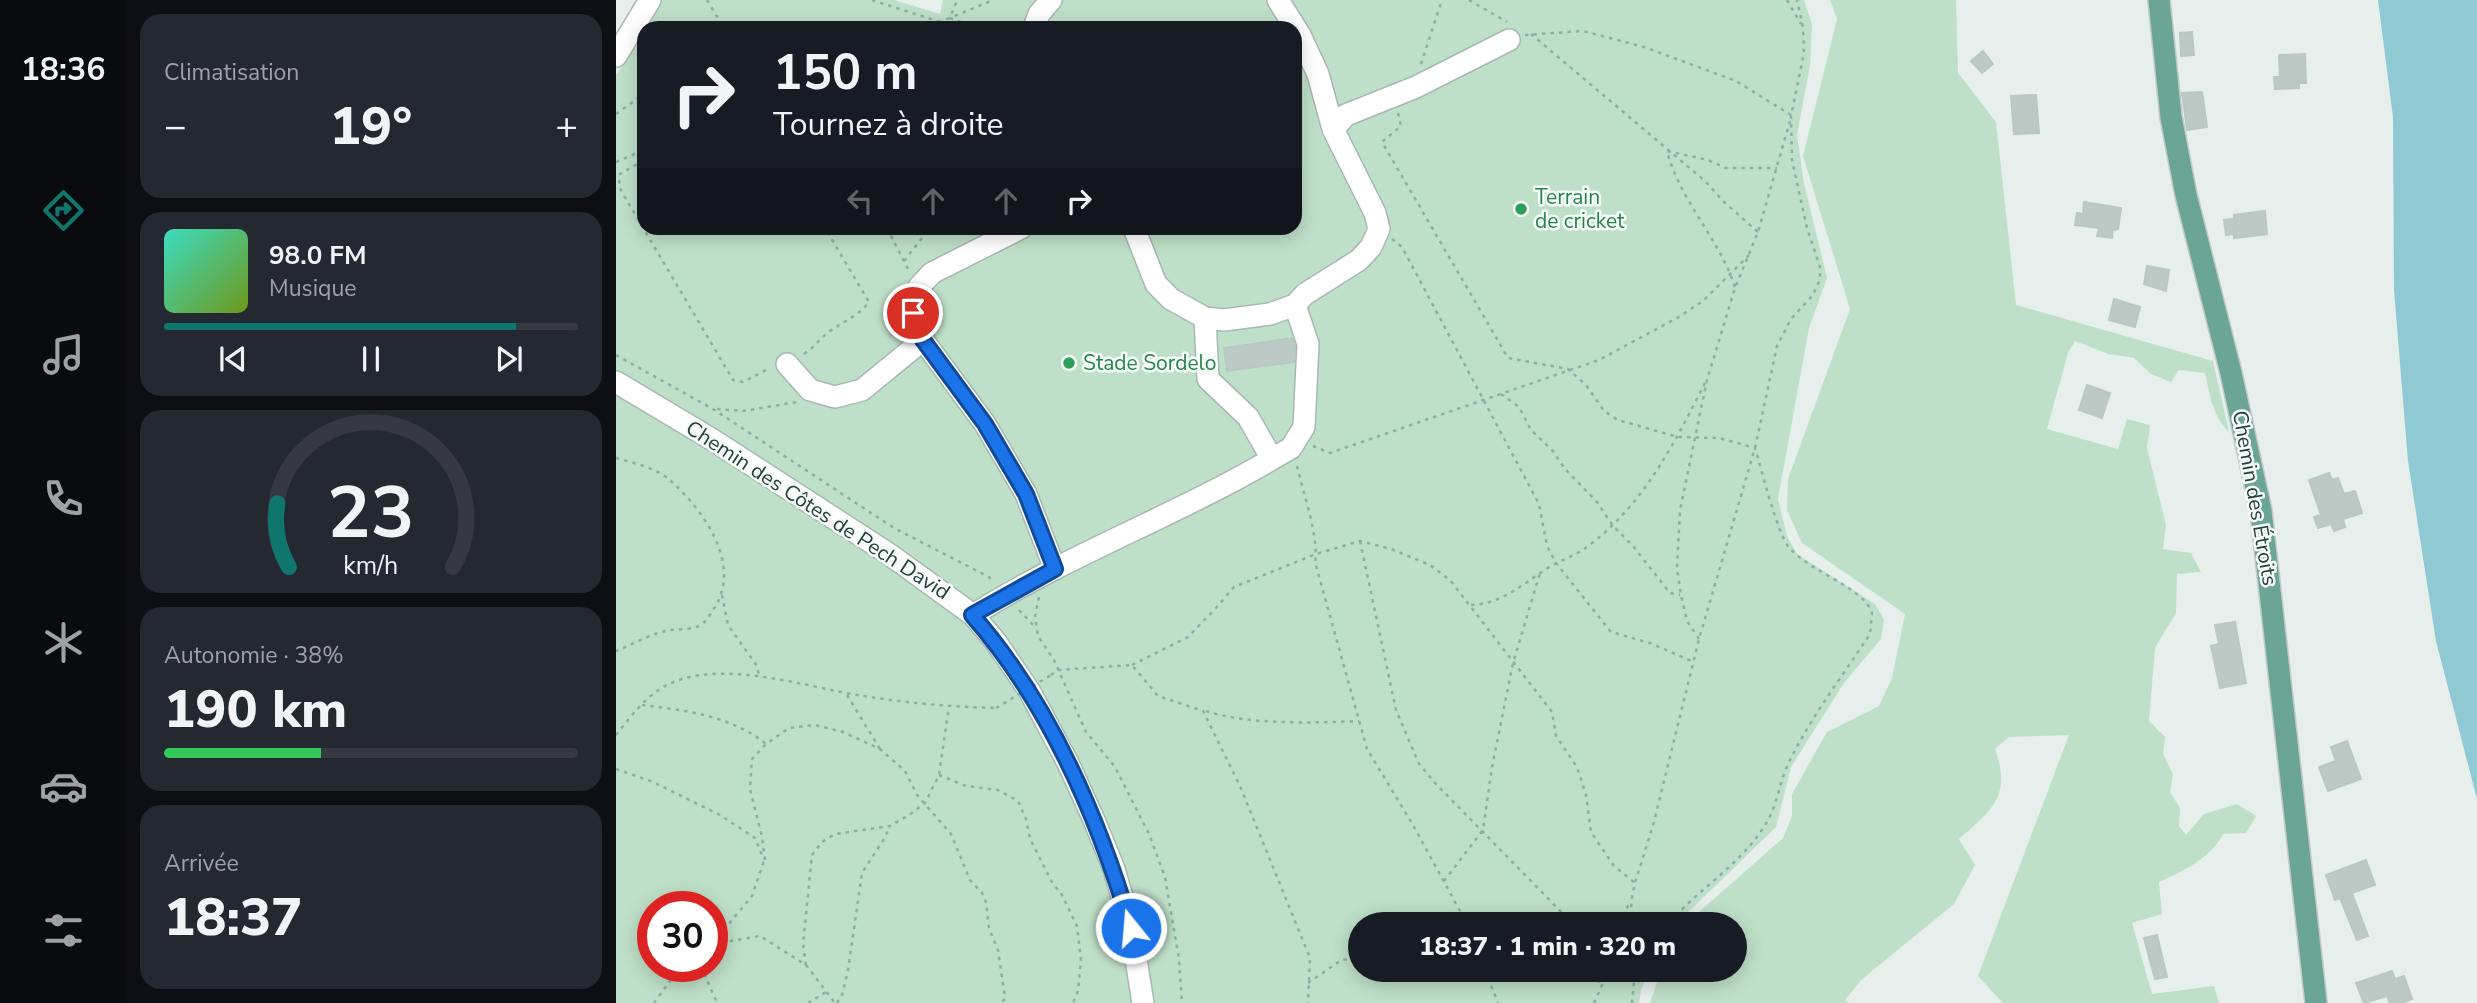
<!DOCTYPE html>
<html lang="fr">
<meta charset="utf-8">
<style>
:root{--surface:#171b24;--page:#242831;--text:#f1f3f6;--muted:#9ea1a6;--line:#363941;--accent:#0f766e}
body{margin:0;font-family:"Nunito Sans",sans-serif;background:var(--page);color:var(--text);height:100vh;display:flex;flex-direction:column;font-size:26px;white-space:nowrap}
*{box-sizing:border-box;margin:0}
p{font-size:23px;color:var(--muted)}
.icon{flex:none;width:38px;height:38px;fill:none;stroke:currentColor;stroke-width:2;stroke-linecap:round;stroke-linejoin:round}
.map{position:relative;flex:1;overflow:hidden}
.drawer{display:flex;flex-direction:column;gap:14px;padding:14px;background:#0d0f14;width:490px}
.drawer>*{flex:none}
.guide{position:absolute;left:21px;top:21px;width:665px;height:214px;border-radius:21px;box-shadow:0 4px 18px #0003;background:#171b24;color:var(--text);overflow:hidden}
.speed{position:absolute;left:21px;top:891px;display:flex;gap:14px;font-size:35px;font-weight:700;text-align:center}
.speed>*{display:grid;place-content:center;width:91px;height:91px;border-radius:50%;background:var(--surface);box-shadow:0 4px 18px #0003;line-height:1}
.speed .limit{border:10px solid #d22;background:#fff;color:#111}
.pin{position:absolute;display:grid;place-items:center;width:60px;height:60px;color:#fff;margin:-30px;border:4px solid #fff;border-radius:50%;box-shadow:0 2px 7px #0007}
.me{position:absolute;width:77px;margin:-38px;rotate:343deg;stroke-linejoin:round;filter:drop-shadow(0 0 5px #0008)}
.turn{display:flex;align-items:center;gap:24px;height:147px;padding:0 21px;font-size:32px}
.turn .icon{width:91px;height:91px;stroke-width:2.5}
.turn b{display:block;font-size:49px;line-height:60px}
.lanes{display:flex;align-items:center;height:66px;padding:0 21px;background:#0003;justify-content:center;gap:35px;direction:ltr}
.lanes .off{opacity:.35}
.big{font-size:52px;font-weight:800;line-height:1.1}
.drawer .tile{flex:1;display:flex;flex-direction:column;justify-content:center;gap:10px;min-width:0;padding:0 24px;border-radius:21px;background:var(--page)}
.drawer .dial{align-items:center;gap:0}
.dial svg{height:182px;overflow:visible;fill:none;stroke:var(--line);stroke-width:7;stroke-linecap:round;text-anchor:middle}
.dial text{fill:var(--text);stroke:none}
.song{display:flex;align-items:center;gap:21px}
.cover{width:84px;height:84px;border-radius:10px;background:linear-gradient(135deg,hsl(170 70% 55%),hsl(80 70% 35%))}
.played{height:7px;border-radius:4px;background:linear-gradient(90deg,var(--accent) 85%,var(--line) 85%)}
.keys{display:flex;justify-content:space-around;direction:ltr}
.heat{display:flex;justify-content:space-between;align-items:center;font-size:38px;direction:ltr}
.charge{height:10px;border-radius:5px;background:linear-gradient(90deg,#34c759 38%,var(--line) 0)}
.trip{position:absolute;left:732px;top:912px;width:399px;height:70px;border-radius:35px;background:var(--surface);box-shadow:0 4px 18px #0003;font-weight:800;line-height:70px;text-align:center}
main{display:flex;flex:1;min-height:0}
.tab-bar{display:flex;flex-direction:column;width:126px;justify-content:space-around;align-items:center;background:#090b0e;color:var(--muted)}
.tab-bar .icon{width:49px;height:49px}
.tab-bar .selected{color:var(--accent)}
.tab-bar b{font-size:32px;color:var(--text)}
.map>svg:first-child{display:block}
.green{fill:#bfe0c8;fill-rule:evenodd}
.water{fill:#8ec9d4}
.building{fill:#bbcac4;stroke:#b8c9c2;stroke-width:2}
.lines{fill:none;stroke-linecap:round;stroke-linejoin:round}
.minor-casing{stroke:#a8b8b2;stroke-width:24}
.major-casing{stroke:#c2cac8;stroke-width:24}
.path{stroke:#86b3a5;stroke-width:2.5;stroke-dasharray:3.5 5;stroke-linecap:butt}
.minor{stroke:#fff;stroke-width:21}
.major{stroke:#6aa596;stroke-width:21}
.path-bridge{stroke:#86b3a5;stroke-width:2.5;stroke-dasharray:3.5 5;stroke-linecap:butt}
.route-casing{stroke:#114b97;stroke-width:18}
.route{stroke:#1a73e8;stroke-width:12}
.leisure-dot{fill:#2e9e5b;stroke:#f7fbf9;stroke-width:2.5}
.labels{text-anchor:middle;stroke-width:5;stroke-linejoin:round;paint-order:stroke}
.leisure-label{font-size:21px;fill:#27864d;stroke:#f7fbf9;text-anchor:start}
.street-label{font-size:21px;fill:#24423a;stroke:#f7fbf9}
</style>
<main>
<nav class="tab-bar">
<b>18:36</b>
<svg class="icon selected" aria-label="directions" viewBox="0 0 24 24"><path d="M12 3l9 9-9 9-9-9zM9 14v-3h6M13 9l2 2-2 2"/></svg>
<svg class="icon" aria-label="music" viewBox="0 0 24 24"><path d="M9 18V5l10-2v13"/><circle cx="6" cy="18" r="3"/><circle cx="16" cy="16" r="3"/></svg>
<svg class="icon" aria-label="phone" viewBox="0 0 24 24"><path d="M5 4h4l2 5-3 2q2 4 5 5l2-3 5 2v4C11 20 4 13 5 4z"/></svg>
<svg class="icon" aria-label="climate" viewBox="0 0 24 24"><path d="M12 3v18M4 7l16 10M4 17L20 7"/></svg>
<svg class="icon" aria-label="car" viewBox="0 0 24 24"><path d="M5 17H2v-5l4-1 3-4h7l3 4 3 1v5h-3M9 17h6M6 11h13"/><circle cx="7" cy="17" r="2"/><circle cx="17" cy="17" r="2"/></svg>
<svg class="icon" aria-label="filters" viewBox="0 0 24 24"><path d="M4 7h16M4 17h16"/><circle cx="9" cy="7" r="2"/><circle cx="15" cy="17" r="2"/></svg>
</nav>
<section class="drawer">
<div class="tile"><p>Climatisation</p>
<div class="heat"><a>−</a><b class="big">19°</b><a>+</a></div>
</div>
<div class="tile">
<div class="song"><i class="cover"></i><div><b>98.0 FM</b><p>Musique</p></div></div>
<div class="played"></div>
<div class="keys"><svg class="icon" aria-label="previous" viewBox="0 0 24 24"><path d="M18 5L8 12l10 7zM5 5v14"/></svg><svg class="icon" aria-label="pause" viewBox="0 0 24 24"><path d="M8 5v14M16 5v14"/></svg><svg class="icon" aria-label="next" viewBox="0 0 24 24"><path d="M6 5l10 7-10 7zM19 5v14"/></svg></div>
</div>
<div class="tile dial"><svg viewBox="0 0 100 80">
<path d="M14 69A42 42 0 1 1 86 69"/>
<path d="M14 69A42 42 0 0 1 9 41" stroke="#0f766e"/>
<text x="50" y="56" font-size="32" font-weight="700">23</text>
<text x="50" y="72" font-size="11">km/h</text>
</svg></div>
<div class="tile"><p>Autonomie · 38%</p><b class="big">190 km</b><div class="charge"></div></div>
<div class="tile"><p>Arrivée</p><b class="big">18:37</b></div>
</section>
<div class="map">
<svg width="1861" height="1003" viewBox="0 0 1861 1003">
<rect width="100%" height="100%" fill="#e6efeb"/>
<path class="green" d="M46,0H278L324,14L327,0H1188L1196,24L1194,66L1181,135L1188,183L1211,278L1193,328L1162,499L1171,536L1181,554L1259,604L1268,619L1265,639L1228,683L1175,767L1160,827L1060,924H744V970H1033L1025,990L1023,1003H0V75L28,35V228H679V28H32ZM37,906H96V966H37Z
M1214,0H1340L1342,73L1380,122L1400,305L1597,361L1613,432C1596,415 1594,395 1589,373L1563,370L1555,382L1535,374L1518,358L1492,354L1459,341L1452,353L1431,429L1502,449L1511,419L1534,425L1531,448L1550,525L1547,549L1575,553L1585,572L1561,574L1560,613L1539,648L1533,721L1549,737L1547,754L1557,774L1554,792L1564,808L1563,826L1570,835L1588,814L1621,804L1640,816L1630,833L1607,834C1594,859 1567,871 1543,882L1546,914L1516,923L1536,994L1598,986L1603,1003H1387L1362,976L1453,735L1393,737L1379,749C1396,796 1376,810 1343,839L1359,865L1338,904L1245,980L1229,1000L1233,1003H1034L1045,970H1118V924H1073L1084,911L1167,838L1176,816V794L1211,732L1263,706L1276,678L1289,614L1186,543L1171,510L1172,479L1234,309L1187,156L1221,19Z"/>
<path class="water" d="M1762,0H1861V799L1820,641L1792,461L1778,290L1777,117Z"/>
<path class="building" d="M1576,32L1578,55L1565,56L1564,33Z
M1367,51L1377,64L1366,73L1355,61Z
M1689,54L1690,83H1683V88L1659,89L1658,77H1664L1663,55Z
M1586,92L1591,127L1571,130L1566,93Z
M1420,95L1423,133L1398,134L1395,96Z
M1468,202L1505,208L1502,229L1497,230L1496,238L1481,236L1483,228L1459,225L1461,213L1467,214Z
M1649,211L1651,234L1618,238V234L1610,235L1608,220L1618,219V215Z
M1531,266L1553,270L1550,291L1528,284Z
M1498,299L1524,307L1519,327L1493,320Z
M676,338L679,346L678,362L611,371L608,348Z
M1471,385L1494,393L1486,418L1463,410Z
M1713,473L1716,480L1722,478L1728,494L1739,491L1746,513L1727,519L1729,527L1718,531L1715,524L1702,528L1698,517L1705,515L1693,480Z
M1619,622L1630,683L1604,688L1595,646L1603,644L1599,625Z
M1731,741L1745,779L1712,791L1703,767L1720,761L1715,747Z
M1750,860L1759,885L1736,893L1752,936L1741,940L1724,898L1719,900L1710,875Z
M1541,935L1551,977L1539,979L1528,938Z
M1776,971L1779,979L1788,976L1796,999L1786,1003H1774L1771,996L1748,1003L1740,983Z"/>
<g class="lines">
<g class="minor-casing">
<path id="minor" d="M662,0L684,35L702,74L717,129L759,213L763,229L755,247L743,260L689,294L679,305
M418,28L423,14L435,0
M0,56L34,0
M717,129L730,115L800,87L893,40
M405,228L316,273L303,287L297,300V313L307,340L369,424L410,494L439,569
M518,228L540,284L555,299L589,318L608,320L654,314L679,305L692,344L688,427L675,448L656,459
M171,364L194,390L219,397L246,390L307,340
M0,382L97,440L273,554L357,615L380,642L414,692L452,763L478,820L498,869L515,928L527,1003
M357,615C452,555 559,516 656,459L632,417L592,379L589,318"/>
</g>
<g class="major-casing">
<path id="major" d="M1543,0L1555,117L1570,195L1615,373L1645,511L1700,1003"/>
</g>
<path class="path" d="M91,0L108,28
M256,0L324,22L325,28
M853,0L891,22
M1171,0L1185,24
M120,28L125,24L145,27L324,22L334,18L341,0
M237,28L242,23
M361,28L334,18L377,0
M915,34L1089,181L1107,201L1142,232
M909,35L967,31L1028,47L1120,81L1175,115
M805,64L826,0
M782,113L785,126L766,142L892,358L952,369L970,385L988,411L1002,420L1062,437L1103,438L1139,448C1146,471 1160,529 1172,546C1191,571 1248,587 1256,613L1254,634C1227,675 1196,716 1174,760C1164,779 1162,802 1152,820C1128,863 1083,888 1052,924
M0,114L28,94
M28,160L4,174L3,187L117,380L127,382L154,368
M0,162L28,150
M271,228L294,273
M776,239L786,247L923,504L931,546L940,563L995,632L1034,643L1078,662
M288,261L314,228
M1119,287C1103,238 1064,201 1051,151L1092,160L1110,168H1161
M188,354C200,346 203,339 213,332C227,321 242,317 253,302L209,228
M0,355L97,409L278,528L373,577L377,582
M885,394L903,407L915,430L936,450L949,469L981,502L997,526L1017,546L1054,593L1064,595
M101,409L127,411L181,402
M697,446L714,453L983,360L1061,318L1087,301L1133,255
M0,458C18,463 40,468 54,480C87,510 126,563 99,607C95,612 92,620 86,624C78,630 65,629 55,630C35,633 18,644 0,651
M681,466C687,493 703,536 699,562L751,749L797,825L851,924
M744,541L780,710L803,764L820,784L957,924
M106,595L112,625L141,666L143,676
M423,597L419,616L422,636L438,660L470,732L499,767L533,834L549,877L563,959L566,1003
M855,605C885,604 906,585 930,569C944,560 960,556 972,546C1027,506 1059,442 1089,383
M403,610L419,627
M1083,639L1071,621L1065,595L1061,568L1064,510L1091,380L1119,288L1142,232L1174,121
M516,665L572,637L600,608L618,587L700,554L744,541L775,549L814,565L834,580L936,712L940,736L961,767L970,795L975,832L998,866L1019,883
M435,675L442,670L516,665L542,696L587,711L624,786L694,958L692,1003
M231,695L264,749
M26,705C68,710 116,716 150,744
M590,711C633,725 697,723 743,721
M0,735C13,719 26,701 44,689C97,655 189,687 247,696C291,703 336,707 380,708
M0,769L37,782L104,815L139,838L146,855
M323,775L350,786L382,790L402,801L410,819L414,839L437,884L445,893L461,926L465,960L462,991L457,1003
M149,860L146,837L134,789L136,759L150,744L173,728L199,725L227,732L264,749L289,771L301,795L335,834L354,880L366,893L370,902L373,928L382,950L389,998L386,1003
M828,881L867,830L876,767L897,663L924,573
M1005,924L1009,910L1015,902
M1017,924L1015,902L1019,883L1038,822L1083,639L1139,448L1161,346L1175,319L1197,295L1204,279V267L1191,228L1176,160L1175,116L1188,53L1187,27L1181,0
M97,943L136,896L148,861
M97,944L144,936L190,965L219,1003
M190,965L187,944L196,855L206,842L219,834L274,826L293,815L309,803L323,775L333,706
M85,966L101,1003
M869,970L882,1003
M914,970L987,982
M692,983L724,961L744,955
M38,1003L65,966
M192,1003L210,992
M221,1003L226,995L232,970L246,873L268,839L274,826
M978,1003L993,970
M1016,1003L1019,970"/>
<use href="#minor" class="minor"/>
<use href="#major" class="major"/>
<path class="path-bridge" d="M380,708L435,675"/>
</g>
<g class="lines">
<g class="route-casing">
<path id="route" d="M297,313L307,340L369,424L410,494L439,569L356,615C434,704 482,816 515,928"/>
</g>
<use href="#route" class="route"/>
</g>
<g class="leisure-dot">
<circle cx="905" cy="209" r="7"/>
<circle cx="453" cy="363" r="7"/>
</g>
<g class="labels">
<g class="leisure-label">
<text x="919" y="204">Terrain<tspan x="919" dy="24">de cricket</tspan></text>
<text x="467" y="370">Stade Sordelo</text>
</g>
<g class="street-label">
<text transform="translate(1639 498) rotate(80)" y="7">Chemin des Étroits</text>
<text transform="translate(202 510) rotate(33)" y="7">Chemin des Côtes de Pech David</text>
</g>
</g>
</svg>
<div class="speed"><div class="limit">30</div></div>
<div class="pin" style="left:297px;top:313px;background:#d93025"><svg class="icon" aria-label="arrive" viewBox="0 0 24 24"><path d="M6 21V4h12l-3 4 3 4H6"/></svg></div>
<svg class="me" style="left:515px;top:928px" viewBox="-20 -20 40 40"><circle r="17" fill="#1a73e8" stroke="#fff" stroke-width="3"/><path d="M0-11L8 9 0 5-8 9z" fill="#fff"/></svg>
<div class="trip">18:37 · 1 min · 320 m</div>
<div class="guide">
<div class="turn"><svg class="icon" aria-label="right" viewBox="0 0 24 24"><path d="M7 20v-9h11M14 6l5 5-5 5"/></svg><div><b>150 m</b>Tournez à droite</div></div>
<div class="lanes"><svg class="icon off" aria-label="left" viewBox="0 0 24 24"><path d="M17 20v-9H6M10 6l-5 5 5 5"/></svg><svg class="icon off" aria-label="ahead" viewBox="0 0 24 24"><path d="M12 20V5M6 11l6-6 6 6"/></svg><svg class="icon off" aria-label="ahead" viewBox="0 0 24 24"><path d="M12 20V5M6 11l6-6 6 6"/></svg><svg class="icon" aria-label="right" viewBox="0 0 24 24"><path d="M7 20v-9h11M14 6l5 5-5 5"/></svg></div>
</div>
</div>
</main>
